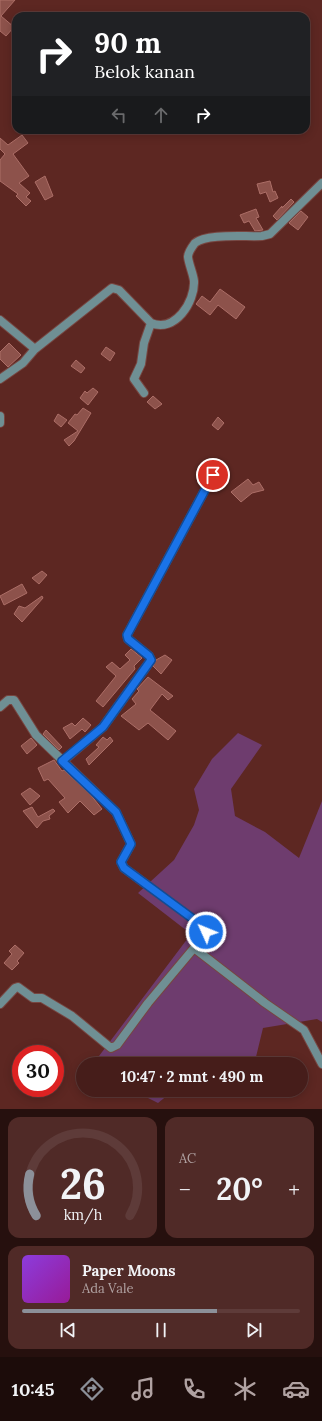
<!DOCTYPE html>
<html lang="id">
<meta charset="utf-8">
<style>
:root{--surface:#461d1a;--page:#502a27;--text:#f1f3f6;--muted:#b0a2a2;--line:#5e3b39;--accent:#8c9099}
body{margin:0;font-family:Lora,serif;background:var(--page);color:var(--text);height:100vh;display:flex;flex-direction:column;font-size:15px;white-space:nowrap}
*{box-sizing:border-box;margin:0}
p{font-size:13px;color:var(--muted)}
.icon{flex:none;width:22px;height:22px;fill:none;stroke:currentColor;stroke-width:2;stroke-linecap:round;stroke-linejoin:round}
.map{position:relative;height:1109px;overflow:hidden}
.sheet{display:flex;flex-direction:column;gap:8px;padding:8px;background:#26100e;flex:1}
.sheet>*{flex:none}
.hud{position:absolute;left:12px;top:12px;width:298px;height:122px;border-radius:12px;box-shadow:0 2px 10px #0003,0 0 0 1px var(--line);background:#202124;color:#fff;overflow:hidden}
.speed{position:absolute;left:12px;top:1045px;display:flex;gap:8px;font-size:20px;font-weight:700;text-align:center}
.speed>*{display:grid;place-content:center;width:52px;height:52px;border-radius:50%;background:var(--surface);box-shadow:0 2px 10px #0003,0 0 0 1px var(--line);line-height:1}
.speed .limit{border:6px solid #d22;background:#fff;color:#111}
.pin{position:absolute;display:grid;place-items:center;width:34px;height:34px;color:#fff;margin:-17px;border:2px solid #fff;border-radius:50%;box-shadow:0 1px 4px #0007}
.me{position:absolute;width:44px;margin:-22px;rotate:314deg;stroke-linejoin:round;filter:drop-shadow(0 0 3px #0008)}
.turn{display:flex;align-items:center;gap:14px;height:84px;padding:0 16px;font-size:18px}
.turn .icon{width:52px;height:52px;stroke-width:2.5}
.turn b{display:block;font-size:28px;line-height:34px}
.lanes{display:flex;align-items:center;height:38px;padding:0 16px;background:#0003;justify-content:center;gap:20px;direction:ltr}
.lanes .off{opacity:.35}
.big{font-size:30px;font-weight:700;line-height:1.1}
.sheet .card{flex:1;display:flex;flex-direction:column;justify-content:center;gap:6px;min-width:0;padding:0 14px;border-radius:12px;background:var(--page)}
.sheet .dial{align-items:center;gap:0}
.dial svg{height:104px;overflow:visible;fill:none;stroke:var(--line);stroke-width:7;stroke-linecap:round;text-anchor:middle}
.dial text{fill:var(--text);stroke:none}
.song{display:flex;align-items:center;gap:12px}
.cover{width:48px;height:48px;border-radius:6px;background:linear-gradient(135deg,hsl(270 70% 55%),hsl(300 70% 35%))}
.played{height:4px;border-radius:2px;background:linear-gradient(90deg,var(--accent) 70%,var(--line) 70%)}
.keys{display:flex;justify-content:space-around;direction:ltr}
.heat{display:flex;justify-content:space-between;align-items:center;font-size:22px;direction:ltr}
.sheet .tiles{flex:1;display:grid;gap:8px;grid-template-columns:1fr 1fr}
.card:last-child{grid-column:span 2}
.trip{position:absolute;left:76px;top:1057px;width:232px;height:40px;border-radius:20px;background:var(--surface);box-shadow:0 2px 10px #0003,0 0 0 1px var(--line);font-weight:700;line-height:40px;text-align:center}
.menu{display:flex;height:64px;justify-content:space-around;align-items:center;background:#1c0c0a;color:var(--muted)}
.menu .icon{width:28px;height:28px}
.menu .current{color:var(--accent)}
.menu b{font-size:18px;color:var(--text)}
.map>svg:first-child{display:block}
.green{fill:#6e3c6e}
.building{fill:#8d524b;stroke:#ac6e67}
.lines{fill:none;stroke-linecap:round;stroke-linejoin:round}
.street-casing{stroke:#774641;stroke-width:10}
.street{stroke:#6f8f94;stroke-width:8}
.route-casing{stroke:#114b97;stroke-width:10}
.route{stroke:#1a73e8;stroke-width:7}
</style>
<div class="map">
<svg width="322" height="1109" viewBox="0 0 322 1109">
<rect width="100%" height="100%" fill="#5d2722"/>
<path class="green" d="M238,733L262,745L231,789L235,816L265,832L299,858L322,801V1022L317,1019L263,1028L255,1061L251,1064H100L96,1060L191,934L138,893L174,860L194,825L199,810L194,789L212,759Z
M132,1090H174L158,1103Z"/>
<path class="building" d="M0,0H15L1,16L14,27L6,36L0,31Z
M22,135L28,143L13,154L29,176L19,183L30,193L26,197L31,201L26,206L16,196L18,194L0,181V160L5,154L0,149V138L8,145Z
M45,176L53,196L45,200L35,182Z
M270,181L273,192L275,191L278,198L270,202L266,192L260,194L257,184Z
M291,199L294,202L277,220L273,216L282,206V208Z
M256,209L259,217L256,218L263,230L255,231L249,221L244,223L240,215Z
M301,211L308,217L298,230L289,223Z
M220,289L245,307L236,319L218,305L210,315L196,304L202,296L210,302Z
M9,343L21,355L8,367L0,359V352Z
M106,347L115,353L110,361L101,354Z
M76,360L85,368L81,373L71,366Z
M93,388L98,392L88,405L80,398L85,391L87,393Z
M153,396L162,404L155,409L147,402Z
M83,408L91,413L74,441L69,446L64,440L78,431L68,423L75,414L77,415Z
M58,414L67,420L61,427L54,421Z
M218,417L224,423L218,430L212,425Z
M248,479L253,485L259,482L264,490L252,493L241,502L231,492Z
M42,571L47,575L39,584L32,578Z
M22,584L27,593L4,605L0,596Z
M42,596L43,598L22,622L14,614L19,606L25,608Z
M131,649L142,658L134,666L135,669L103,707L96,701L116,676L106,667L112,662L120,669L130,660L125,655Z
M165,655L172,660L161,674L153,666L156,660Z
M148,677L173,696L168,700L162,694L150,710L176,731L168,740L148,723L139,730L121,716L136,704L132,699L139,691L137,689Z
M83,718L91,725L85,732L82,729L70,739L63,728L72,723L75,726Z
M46,730L62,747L59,750L43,734Z
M103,737L107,740L110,737L113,741L89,765L86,759L99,747L96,745Z
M31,738L37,745L27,754L21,746Z
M54,760L62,771L64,770L90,794L102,809L94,815L80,801L68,813L59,802L65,798L48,779L44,781L38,768Z
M30,788L40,796L30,805L21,794Z
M32,807L38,817L53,809L55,811L49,816L50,819L43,821L37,828L23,811Z
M15,945L24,953L17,961L19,963L12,970L4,963L12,954L9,951Z"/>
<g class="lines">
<g class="street-casing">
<path id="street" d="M0,320L35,349L23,363L0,379
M35,349L112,288L119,290L151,323C175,333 195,302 194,281C193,273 189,265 188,257C188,252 192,247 195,243C207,233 246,237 262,236L270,234L322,183
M144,393L134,379L141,364L144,343L151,323
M0,416V423
M0,707L8,700H14L36,735L63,761L103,727L151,660L149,656L128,639L127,635L213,475
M63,761L116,812L131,844L121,862L124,868L204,927L205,933L194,948
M0,1004L15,988L18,987L33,998H42L72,1016L111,1048L117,1045L148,1003L194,948L265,1003L304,1030L322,1064"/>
</g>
<use href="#street" class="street"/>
</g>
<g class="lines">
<g class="route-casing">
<path id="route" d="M206,932L204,927L124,868L121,862L131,844L116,812L62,761L103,727L151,660L149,656L128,639L127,635L213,475"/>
</g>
<use href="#route" class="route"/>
</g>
</svg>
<div class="speed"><div class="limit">30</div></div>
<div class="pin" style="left:213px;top:475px;background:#d93025"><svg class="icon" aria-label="arrive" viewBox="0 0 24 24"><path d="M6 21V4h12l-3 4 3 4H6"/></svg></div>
<svg class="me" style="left:206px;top:932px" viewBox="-20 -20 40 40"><circle r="17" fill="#1a73e8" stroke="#fff" stroke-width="3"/><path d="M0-11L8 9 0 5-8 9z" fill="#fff"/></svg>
<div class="trip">10:47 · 2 mnt · 490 m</div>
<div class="hud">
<div class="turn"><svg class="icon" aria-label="right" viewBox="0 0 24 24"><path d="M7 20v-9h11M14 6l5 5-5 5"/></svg><div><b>90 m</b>Belok kanan</div></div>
<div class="lanes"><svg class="icon off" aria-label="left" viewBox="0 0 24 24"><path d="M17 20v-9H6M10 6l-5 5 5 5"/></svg><svg class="icon off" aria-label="ahead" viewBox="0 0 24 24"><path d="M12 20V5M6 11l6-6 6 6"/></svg><svg class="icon" aria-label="right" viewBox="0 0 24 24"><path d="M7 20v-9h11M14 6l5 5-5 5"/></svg></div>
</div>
</div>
<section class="sheet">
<div class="tiles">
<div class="card dial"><svg viewBox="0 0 100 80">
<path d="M14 69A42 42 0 1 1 86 69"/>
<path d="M14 69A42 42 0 0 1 9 37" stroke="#8c9099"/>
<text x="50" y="56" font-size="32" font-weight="700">26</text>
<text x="50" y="72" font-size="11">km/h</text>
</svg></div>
<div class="card"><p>AC</p>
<div class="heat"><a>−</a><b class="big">20°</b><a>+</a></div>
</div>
<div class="card">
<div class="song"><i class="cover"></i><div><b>Paper Moons</b><p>Ada Vale</p></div></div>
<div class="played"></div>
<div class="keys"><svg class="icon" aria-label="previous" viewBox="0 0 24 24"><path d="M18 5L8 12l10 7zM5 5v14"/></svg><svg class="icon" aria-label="pause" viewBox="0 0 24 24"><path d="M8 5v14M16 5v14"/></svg><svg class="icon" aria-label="next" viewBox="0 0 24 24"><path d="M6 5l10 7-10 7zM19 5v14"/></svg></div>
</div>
</div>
</section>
<nav class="menu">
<b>10:45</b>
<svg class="icon current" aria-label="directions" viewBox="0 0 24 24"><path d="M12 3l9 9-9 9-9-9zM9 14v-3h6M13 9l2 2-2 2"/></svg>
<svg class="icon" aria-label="music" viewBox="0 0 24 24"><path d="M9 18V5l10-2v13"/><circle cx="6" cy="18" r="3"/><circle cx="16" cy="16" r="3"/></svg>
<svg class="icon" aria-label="phone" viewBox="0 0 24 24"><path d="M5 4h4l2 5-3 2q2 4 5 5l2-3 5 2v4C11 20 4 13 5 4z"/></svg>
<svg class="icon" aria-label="climate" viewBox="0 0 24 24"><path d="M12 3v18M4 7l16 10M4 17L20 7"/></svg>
<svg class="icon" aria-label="car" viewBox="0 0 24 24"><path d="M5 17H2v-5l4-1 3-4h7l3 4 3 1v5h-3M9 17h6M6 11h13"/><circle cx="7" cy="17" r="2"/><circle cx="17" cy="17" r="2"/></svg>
</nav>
